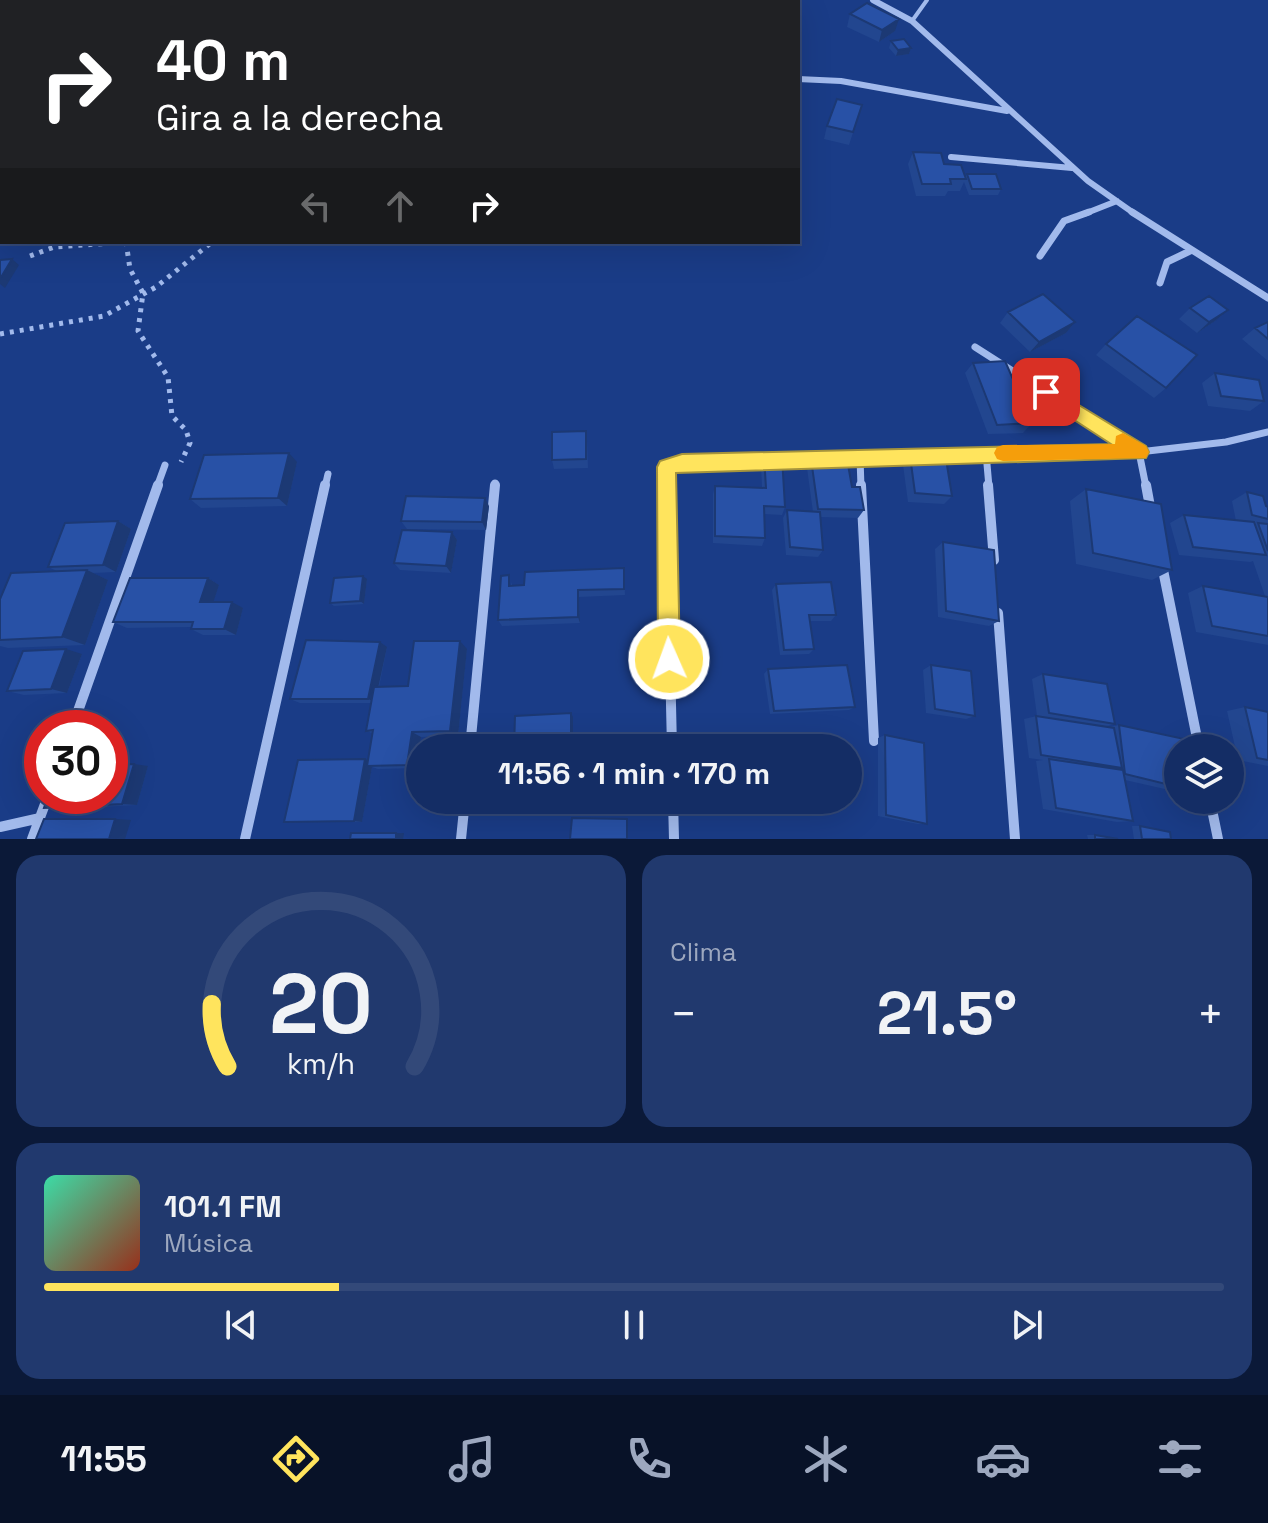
<!DOCTYPE html>
<html lang="es">
<meta charset="utf-8">
<style>
:root{--surface:#142d65;--page:#21396e;--text:#f1f3f6;--muted:#9da8bf;--line:#334979;--accent:#ffe45d}
body{margin:0;font-family:"Space Grotesk",sans-serif;background:var(--page);color:var(--text);height:100vh;display:flex;flex-direction:column;font-size:30px;white-space:nowrap}
*{box-sizing:border-box;margin:0}
p{font-size:26px;color:var(--muted)}
.icon{flex:none;width:44px;height:44px;fill:none;stroke:currentColor;stroke-width:2;stroke-linecap:round;stroke-linejoin:round}
.map{position:relative;height:839px;overflow:hidden}
.side{display:flex;flex-direction:column;gap:16px;padding:16px;background:#0b1938;flex:1}
.side>*{flex:none}
.top-card{position:absolute;left:0px;top:0px;width:800px;height:244px;box-shadow:0 8px 32px #0002,0 0 0 2px var(--line);background:#202124;color:#fff;overflow:hidden}
.tools{position:absolute;left:1164px;top:734px;display:grid;gap:16px}
.tools a{display:grid;place-items:center;width:80px;height:80px;border-radius:50%;background:var(--surface);box-shadow:0 8px 32px #0002,0 0 0 2px var(--line);font-size:40px}
.speed{position:absolute;left:24px;top:710px;display:flex;gap:16px;font-size:40px;font-weight:700;text-align:center}
.speed>*{display:grid;place-content:center;width:104px;height:104px;border-radius:50%;background:var(--surface);box-shadow:0 8px 32px #0002,0 0 0 2px var(--line);line-height:1}
.speed .limit{border:12px solid #d22;background:#fff;color:#111}
.pin{position:absolute;display:grid;place-items:center;width:68px;height:68px;color:#fff;margin:-34px;border-radius:16px;box-shadow:0 4px 12px #0006}
.me{position:absolute;width:88px;margin:-44px;rotate:358deg;stroke-linejoin:round;filter:drop-shadow(0 0 6px #0008)}
.turn{display:flex;align-items:center;gap:28px;height:168px;padding:0 24px;font-size:36px}
.turn .icon{width:104px;height:104px;stroke-width:2.5}
.turn b{display:block;font-size:56px;line-height:68px}
.lanes{display:flex;align-items:center;height:76px;padding:0 24px;background:#0003;justify-content:center;gap:40px;direction:ltr}
.lanes .off{opacity:.35}
.big{font-size:60px;font-weight:800;line-height:1.1}
.side .card{flex:1;display:flex;flex-direction:column;justify-content:center;gap:12px;min-width:0;padding:0 28px;border-radius:24px;background:var(--page)}
.side .dial{align-items:center;gap:0}
.dial svg{height:208px;overflow:visible;fill:none;stroke:var(--line);stroke-width:7;stroke-linecap:round;text-anchor:middle}
.dial text{fill:var(--text);stroke:none}
.song{display:flex;align-items:center;gap:24px}
.cover{width:96px;height:96px;border-radius:12px;background:linear-gradient(135deg,hsl(160 70% 55%),hsl(10 70% 35%))}
.played{height:8px;border-radius:4px;background:linear-gradient(90deg,var(--accent) 25%,var(--line) 25%)}
.keys{display:flex;justify-content:space-around;direction:ltr}
.heat{display:flex;justify-content:space-between;align-items:center;font-size:44px;direction:ltr}
.side .tiles{flex:1;display:grid;gap:16px;grid-template-columns:1fr 1fr}
.card:last-child{grid-column:span 2}
.trip{position:absolute;left:406px;top:734px;width:456px;height:80px;border-radius:40px;background:var(--surface);box-shadow:0 8px 32px #0002,0 0 0 2px var(--line);font-weight:800;line-height:80px;text-align:center}
.dock{display:flex;height:128px;justify-content:space-around;align-items:center;background:#081228;color:var(--muted)}
.dock .icon{width:56px;height:56px}
.dock .selected{color:var(--accent)}
.dock b{font-size:36px;color:var(--text)}
.map>svg:first-child{display:block}
.lines{fill:none;stroke-linecap:round;stroke-linejoin:round}
.path{stroke:#a2baec;stroke-width:5;stroke-dasharray:4 6;stroke-linecap:butt}
.service{stroke:#a2baec;stroke-width:4}
.minor-far2{stroke:#a2baec;stroke-width:6}
.minor-far1{stroke:#a2baec;stroke-width:7}
.minor{stroke:#a2baec;stroke-width:10}
.wall{fill:#22468f}
.shaded-wall{fill:#1c3974}
.building{fill:#2851a6;stroke:#1c3974;stroke-width:2}
.route{fill:#ffe45d;stroke:#a6943c;stroke-width:2}
.slow{fill:#f59e0b}
</style>
<div class="map">
<svg width="1268" height="839" viewBox="0 0 1268 839">
<rect width="100%" height="100%" fill="#1a3c87"/>
<g class="lines">
<path class="path" d="M126,242L130,269L143,293L138,331L168,377L172,416L186,430L190,443L181,462
M30,256L54,247L127,242
M0,334L104,316L156,287L212,242"/>
<path class="service" d="M912,21L927,0"/>
<path class="minor-far2" d="M873,0L912,21L1088,181L1135,214
M798,79L841,81L1007,111
M951,157L1072,168
M1084,214L1117,201"/>
<path class="minor-far1" d="M1132,212L1268,298
M1040,256L1064,221L1089,212
M1160,283L1167,262L1190,251
M975,347L1139,452L1146,487
M986,453L989,487
M860,458L861,487
M157,487L165,465
M325,487L328,474
M495,487V483
M666,487V467L682,462L1139,452L1226,442L1268,432"/>
<path class="minor" d="M666,485L672,748
M861,485L874,741
M988,485L994,560
M1146,485L1151,512
M1162,565L1199,748
M998,613L1015,839
M72,728L158,485
M470,748L495,485
M673,800L674,839
M1210,800L1218,839
M0,827L40,818
M32,839L48,796
M245,839L325,485
M461,839L465,800"/>
</g>
<path class="wall" d="M0,0H47L45,2H2V21L0,20Z
M850,14L895,31L879,42L847,27Z
M891,41L911,48L909,54L896,56L889,48Z
M862,105L849,145L824,139L827,126Z
M913,152L944,164L965,177L967,174L1001,189L998,195H969L964,182L960,191H948L945,196H916L908,164Z
M1190,308L1228,310L1215,321L1197,333L1179,319Z
M1008,312L1075,322L1066,333L1030,352L1000,323Z
M1268,322V361L1242,339L1255,328Z
M1106,344L1166,388L1154,398L1096,355Z
M973,363L1032,423L1023,433L988,434L965,373Z
M1215,373L1264,401L1250,411L1208,406L1202,383Z
M587,440L588,468L554,469L552,460Z
M764,456L785,507L782,515L764,514L765,538L762,546L713,543V494L715,486L762,488L761,465Z
M910,456L952,496L944,504L908,502L903,465Z
M811,459L852,487L864,510L858,518L820,517L823,550L818,557L786,555L783,518L787,510L813,512L807,468Z
M297,462L287,506L201,508L190,499Z
M1086,489L1172,570L1152,580L1076,564L1070,501Z
M1247,492L1268,507V645L1196,632L1188,593L1203,586L1265,596L1253,561L1250,562L1179,555L1170,523L1184,515L1236,521L1232,501Z
M489,506L486,530L407,529L401,521Z
M118,521L131,529L116,572L93,573L108,580L85,645L8,648L0,646V599L57,571L48,567Z
M452,532L457,540L451,573L400,570L394,563Z
M943,542L999,621L989,626L938,617L935,549Z
M624,568L625,595L579,597L580,623L502,626L498,620L512,582V586L524,585Z
M208,578L219,585L213,602L243,608L236,635H203L191,629V627L127,628L113,622Z
M367,579L364,604L334,606L330,603Z
M776,584L836,615L831,621H810L814,649L809,654L780,655L772,590Z
M387,647L379,687L408,686L467,649L458,736L421,737L417,768L378,769L372,767L362,822H295L368,760L372,733L366,731L371,703H300L290,699Z
M82,654L67,693L24,695L7,691Z
M931,665L975,716L966,719L926,713L923,670Z
M768,669L855,707L849,710L770,714L764,674Z
M1043,674L1115,724L1103,727H1108L1119,725L1178,748V792L1125,780L1133,821L1117,822L1043,809L1036,761L1043,760L1029,758L1024,719L1037,716L1032,679Z
M1245,707L1268,712V766L1238,760L1227,711Z
M885,735L927,824H918L878,816V738Z
M148,766L137,805L62,809L44,808Z
M1132,826H1140L1171,839H1134Z
M1087,835H1095L1118,839H1088Z"/>
<path class="shaded-wall" d="M12,0H47L45,2H9Z
M899,19L895,31L879,42L882,30Z
M911,48L909,54L896,56L898,50Z
M12,259L19,265L5,288L0,284V279Z
M1228,310L1215,321L1197,333L1209,322Z
M1075,322L1066,333L1030,352L1039,342Z
M289,453L297,462L287,506L278,498Z
M485,498L489,506L486,530L482,522Z
M118,521L131,529L116,572L103,565Z
M452,532L457,540L451,573L446,566Z
M87,570L108,580L85,645L62,637Z
M363,576L367,579L364,604L360,601Z
M208,578L219,585L211,609L200,602Z
M578,590L579,597L580,623L578,617Z
M232,602L243,608L236,635L224,629Z
M460,641L467,649L458,736L450,731Z
M380,642L387,647L375,702L368,699Z
M66,649L82,654L67,693L51,689Z
M571,713L573,717V748H571Z
M412,732L421,737L417,768L407,765Z
M365,759L373,761L367,766L372,767L362,822L354,821Z
M134,764L148,766L137,805L122,804Z
M115,819L131,820L125,839H109Z
M396,833H404L403,839H396Z"/>
<path class="building" d="M0,0H12L9,2H2V5H0Z
M867,3L899,19L882,30L850,14Z
M904,39L911,48L898,50L891,41Z
M837,99L862,105L853,132L827,126Z
M913,152L941,153L944,164L961,165L966,179H950L951,184H922Z
M967,174H996L1001,189H972Z
M12,259L0,279V260Z
M1043,294L1075,322L1039,342L1008,312Z
M1209,296L1228,310L1209,322L1190,308Z
M1137,316L1197,355L1166,388L1106,344Z
M1268,322V339L1255,328Z
M1005,361L1032,423L997,425L973,363Z
M1215,373L1259,380L1264,401L1221,396Z
M586,431V459L552,460V432Z
M289,453L278,498L190,499L204,455Z
M764,456L782,457L785,507L764,506L765,538L715,536V486L766,488Z
M910,456L946,459L952,496L915,493Z
M811,459H847L852,487H860L864,510L818,509Z
M1086,489L1161,504L1172,570L1093,553Z
M1247,492L1263,496L1266,506L1268,507V519L1252,515Z
M406,496L485,498L482,522L401,521Z
M787,510L820,512L823,550L790,547Z
M1184,515L1254,522L1266,555L1193,547Z
M118,521L103,565L48,567L65,523Z
M1258,523L1268,524V551Z
M402,530L452,532L446,566L394,563Z
M943,542L994,550L999,621L946,611Z
M624,568V589L578,590V617L498,620L501,576L509,575V586L524,585L525,572Z
M87,570L62,637L0,640V599L11,573Z
M363,576L360,601L330,603L334,578Z
M130,578H208L200,602H232L224,629H191L193,622H113Z
M831,582L836,615H809L814,649L784,650L776,584Z
M1203,586L1268,597V636L1212,626Z
M306,640L380,642L368,699H290Z
M414,641H460L450,731L412,732L407,765L367,766L373,730L366,731L374,687L408,686Z
M66,649L51,689L7,691L23,651Z
M847,665L855,707L774,711L768,669Z
M931,665L971,671L975,716L935,709Z
M1043,674L1107,684L1115,724L1049,713Z
M1245,707L1268,712V760L1257,758Z
M571,713V748H514L515,716Z
M1036,716L1114,728L1122,768L1041,755Z
M1119,725L1189,740L1191,748H1178V787L1125,774Z
M885,735L924,743L927,824L886,815Z
M365,759L354,821L284,822L298,760Z
M1049,759L1123,770L1133,821L1056,808Z
M134,764L122,804L44,808L48,796H110V765Z
M572,818L627,819V839H570Z
M44,819H115L109,839H36Z
M1140,826L1170,832L1171,839H1142Z
M351,833H396V839H350Z
M1095,835L1118,839H1095Z"/>
<path class="route" d="M1046,385L1146,446L1149,452L1146,458L676,473L680,659L677,667L669,670L662,667L658,659L657,467L660,461L682,454L1111,444L1039,397L1037,392Z"/>
<path class="slow" d="M1123,433L1146,446L1149,452L1146,458L1003,461L997,459L994,453L997,447L1003,445L1115,444L1116,436Z"/>
</svg>
<div class="tools">
<a><svg class="icon" aria-label="layers" viewBox="0 0 24 24"><path d="M12 4l9 5-9 5-9-5zM3 14l9 5 9-5"/></svg></a>
</div>
<div class="speed"><div class="limit">30</div></div>
<div class="pin" style="left:1046px;top:392px;background:#d93025"><svg class="icon" aria-label="arrive" viewBox="0 0 24 24"><path d="M6 21V4h12l-3 4 3 4H6"/></svg></div>
<svg class="me" style="left:669px;top:659px" viewBox="-20 -20 40 40"><circle r="17" fill="#ffe45d" stroke="#fff" stroke-width="3"/><path d="M0-11L8 9 0 5-8 9z" fill="#fff"/></svg>
<div class="trip">11:56 · 1 min · 170 m</div>
<div class="top-card">
<div class="turn"><svg class="icon" aria-label="right" viewBox="0 0 24 24"><path d="M7 20v-9h11M14 6l5 5-5 5"/></svg><div><b>40 m</b>Gira a la derecha</div></div>
<div class="lanes"><svg class="icon off" aria-label="left" viewBox="0 0 24 24"><path d="M17 20v-9H6M10 6l-5 5 5 5"/></svg><svg class="icon off" aria-label="ahead" viewBox="0 0 24 24"><path d="M12 20V5M6 11l6-6 6 6"/></svg><svg class="icon" aria-label="right" viewBox="0 0 24 24"><path d="M7 20v-9h11M14 6l5 5-5 5"/></svg></div>
</div>
</div>
<section class="side">
<div class="tiles">
<div class="card dial"><svg viewBox="0 0 100 80">
<path d="M14 69A42 42 0 1 1 86 69"/>
<path d="M14 69A42 42 0 0 1 8 45" stroke="#ffe45d"/>
<text x="50" y="56" font-size="32" font-weight="700">20</text>
<text x="50" y="72" font-size="11">km/h</text>
</svg></div>
<div class="card"><p>Clima</p>
<div class="heat"><a>−</a><b class="big">21.5°</b><a>+</a></div>
</div>
<div class="card">
<div class="song"><i class="cover"></i><div><b>101.1 FM</b><p>Música</p></div></div>
<div class="played"></div>
<div class="keys"><svg class="icon" aria-label="previous" viewBox="0 0 24 24"><path d="M18 5L8 12l10 7zM5 5v14"/></svg><svg class="icon" aria-label="pause" viewBox="0 0 24 24"><path d="M8 5v14M16 5v14"/></svg><svg class="icon" aria-label="next" viewBox="0 0 24 24"><path d="M6 5l10 7-10 7zM19 5v14"/></svg></div>
</div>
</div>
</section>
<nav class="dock">
<b>11:55</b>
<svg class="icon selected" aria-label="directions" viewBox="0 0 24 24"><path d="M12 3l9 9-9 9-9-9zM9 14v-3h6M13 9l2 2-2 2"/></svg>
<svg class="icon" aria-label="music" viewBox="0 0 24 24"><path d="M9 18V5l10-2v13"/><circle cx="6" cy="18" r="3"/><circle cx="16" cy="16" r="3"/></svg>
<svg class="icon" aria-label="phone" viewBox="0 0 24 24"><path d="M5 4h4l2 5-3 2q2 4 5 5l2-3 5 2v4C11 20 4 13 5 4z"/></svg>
<svg class="icon" aria-label="climate" viewBox="0 0 24 24"><path d="M12 3v18M4 7l16 10M4 17L20 7"/></svg>
<svg class="icon" aria-label="car" viewBox="0 0 24 24"><path d="M5 17H2v-5l4-1 3-4h7l3 4 3 1v5h-3M9 17h6M6 11h13"/><circle cx="7" cy="17" r="2"/><circle cx="17" cy="17" r="2"/></svg>
<svg class="icon" aria-label="filters" viewBox="0 0 24 24"><path d="M4 7h16M4 17h16"/><circle cx="9" cy="7" r="2"/><circle cx="15" cy="17" r="2"/></svg>
</nav>
